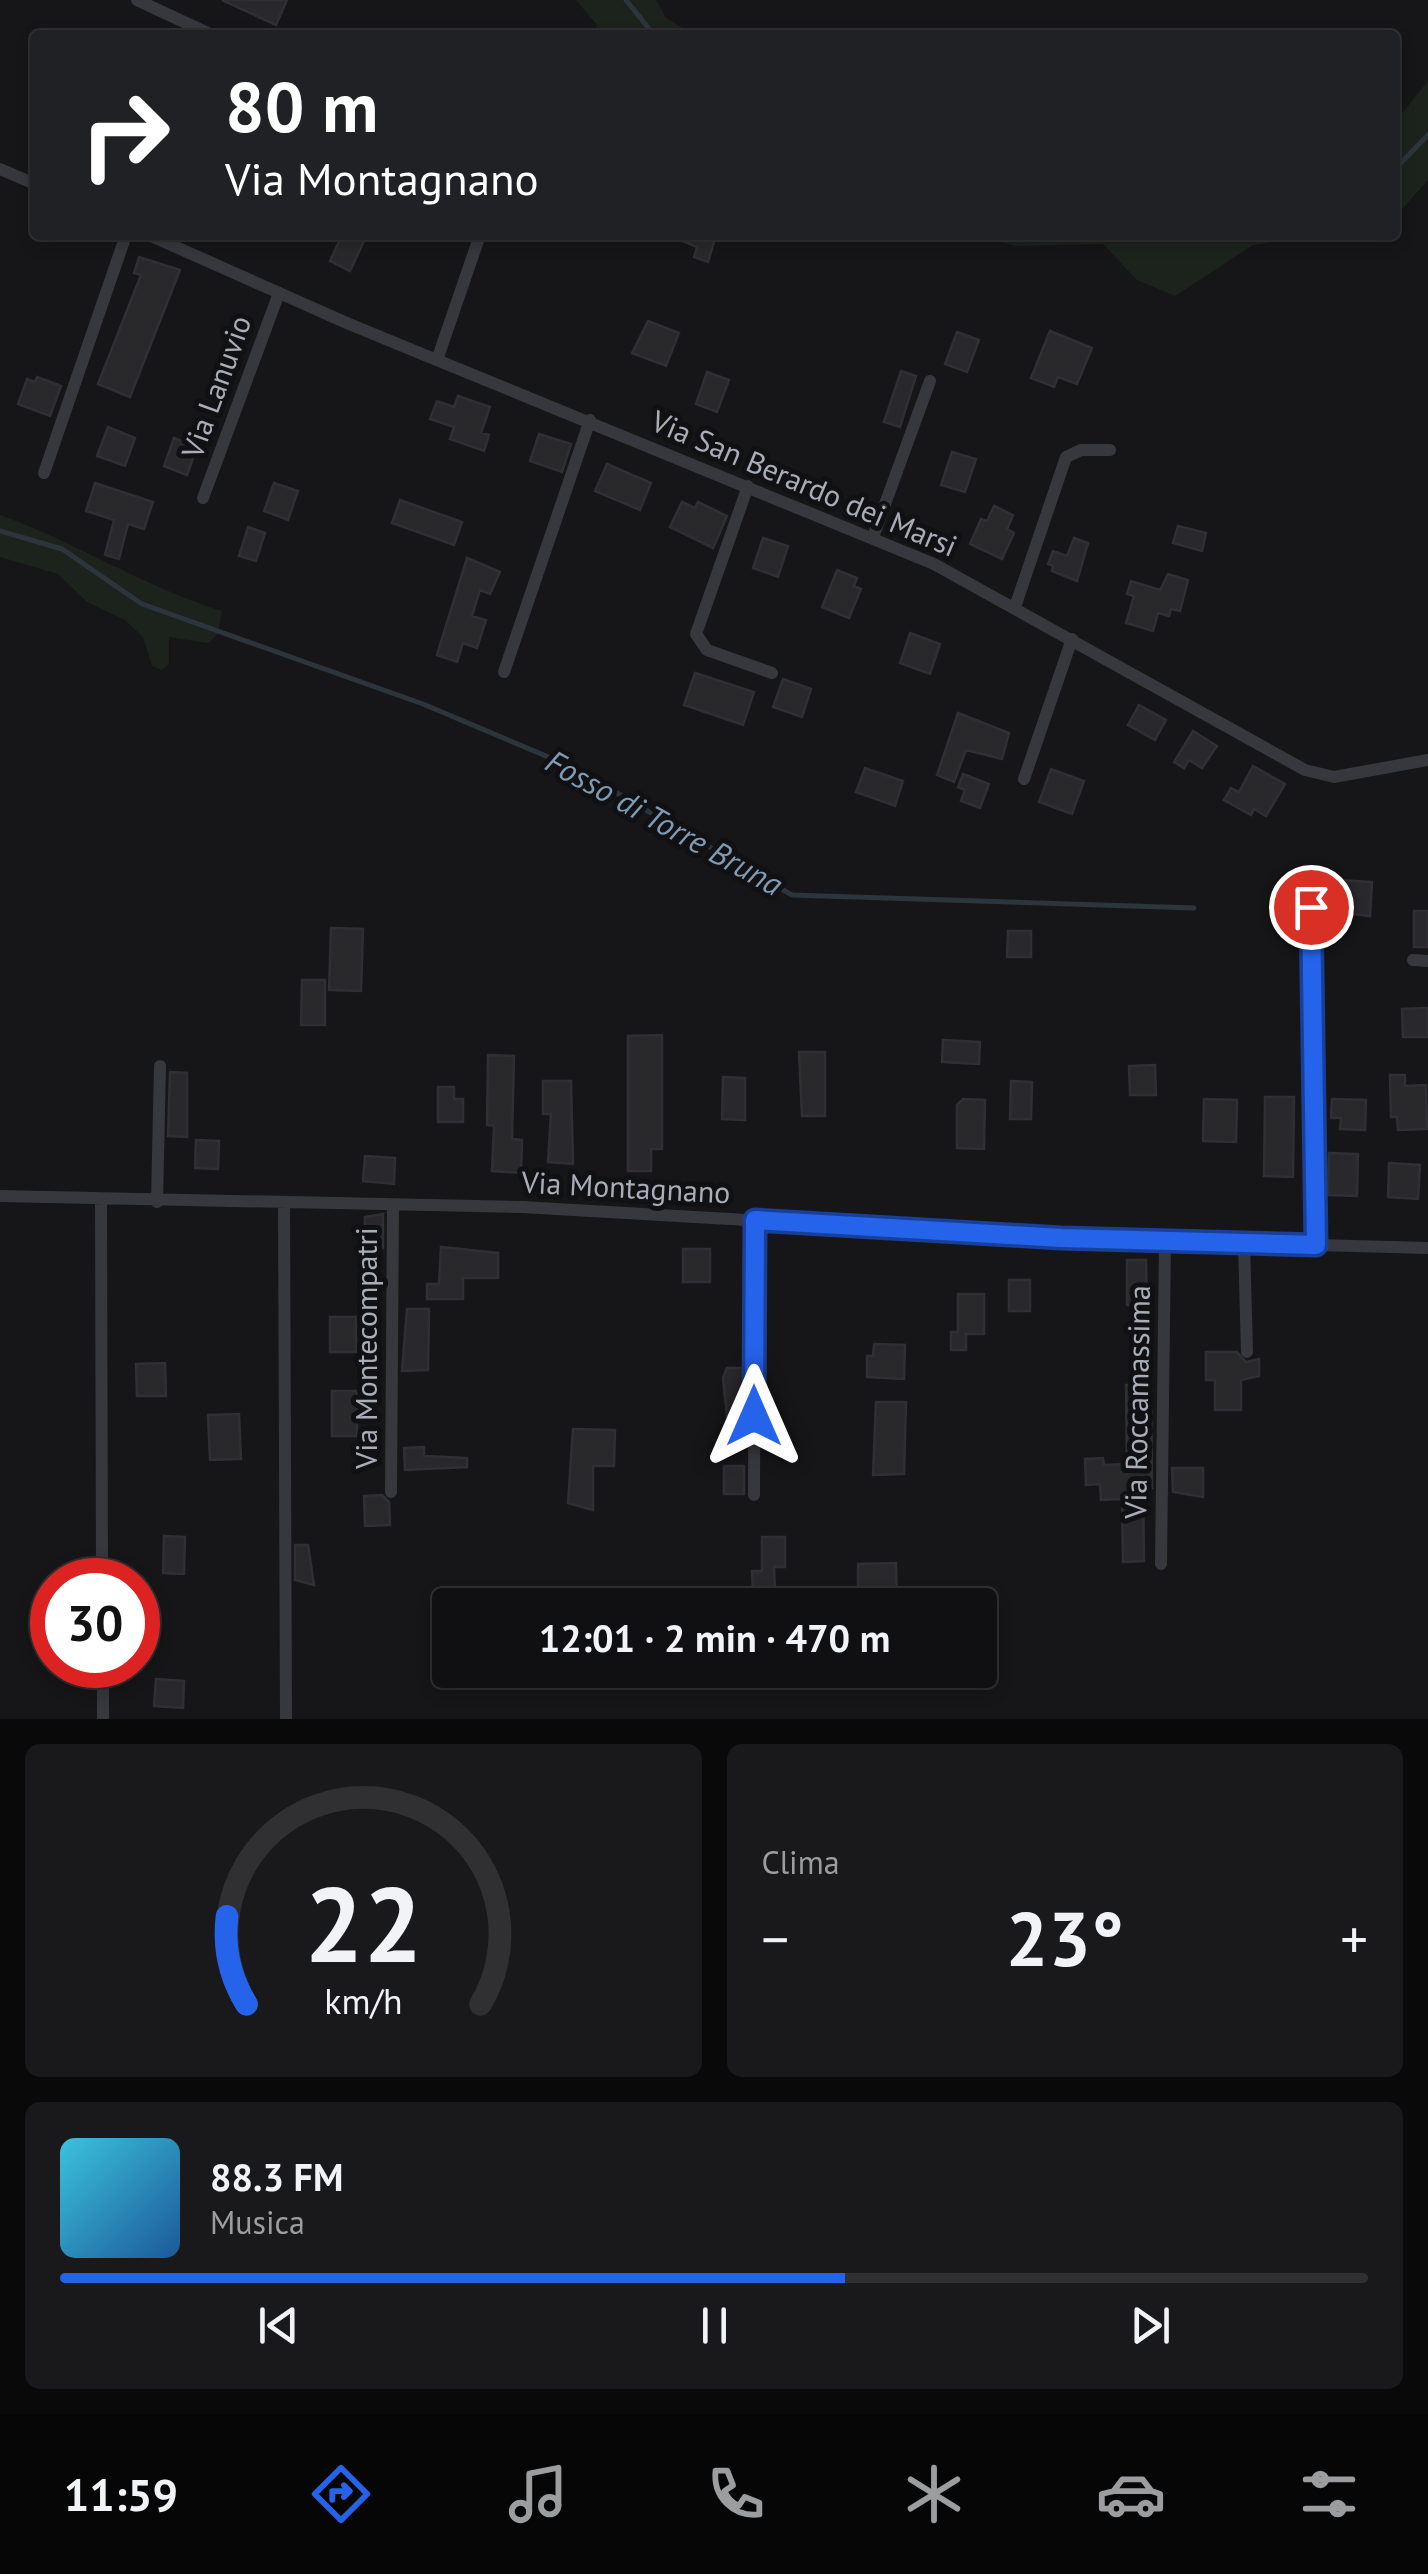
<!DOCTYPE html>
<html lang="it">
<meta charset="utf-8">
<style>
:root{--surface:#101012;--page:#19191b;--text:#f1f3f6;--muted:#9c9d9f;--line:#303032;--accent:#2563eb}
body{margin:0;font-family:"PT Sans",sans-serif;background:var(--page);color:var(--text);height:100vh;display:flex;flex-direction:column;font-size:38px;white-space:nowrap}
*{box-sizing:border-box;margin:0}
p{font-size:32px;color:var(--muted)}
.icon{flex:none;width:55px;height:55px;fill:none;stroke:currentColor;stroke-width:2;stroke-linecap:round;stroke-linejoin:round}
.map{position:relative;height:1719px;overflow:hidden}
.drawer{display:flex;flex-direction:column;gap:25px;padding:25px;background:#09090a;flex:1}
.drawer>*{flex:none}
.top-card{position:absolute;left:30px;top:30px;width:1370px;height:210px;border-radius:10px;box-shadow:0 5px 15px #0003,0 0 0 2px var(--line);background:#202124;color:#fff;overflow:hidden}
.speed{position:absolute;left:30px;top:1558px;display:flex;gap:20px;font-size:50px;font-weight:700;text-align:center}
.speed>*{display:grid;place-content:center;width:130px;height:130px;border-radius:50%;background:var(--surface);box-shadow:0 5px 15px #0003,0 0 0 2px var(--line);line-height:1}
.speed .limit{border:15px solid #d22;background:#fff;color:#111}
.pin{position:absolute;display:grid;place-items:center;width:85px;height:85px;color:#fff;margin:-42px;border:5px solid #fff;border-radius:50%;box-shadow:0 2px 10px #0007}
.me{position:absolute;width:110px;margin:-55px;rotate:0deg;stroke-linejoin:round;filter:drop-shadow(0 0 8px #0008)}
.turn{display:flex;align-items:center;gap:35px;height:210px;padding:0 30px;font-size:45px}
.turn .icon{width:130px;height:130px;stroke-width:2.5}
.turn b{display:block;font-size:70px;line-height:85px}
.big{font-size:75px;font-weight:800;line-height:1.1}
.drawer .tile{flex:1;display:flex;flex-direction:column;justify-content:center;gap:15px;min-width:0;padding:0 35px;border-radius:15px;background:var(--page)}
.drawer .dial{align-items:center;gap:0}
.dial svg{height:260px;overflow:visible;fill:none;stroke:var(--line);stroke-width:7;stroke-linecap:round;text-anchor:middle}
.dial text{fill:var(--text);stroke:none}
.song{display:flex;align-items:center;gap:30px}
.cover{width:120px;height:120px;border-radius:15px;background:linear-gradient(135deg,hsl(190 70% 55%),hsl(210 70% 35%))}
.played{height:10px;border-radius:5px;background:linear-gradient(90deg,var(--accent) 60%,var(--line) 60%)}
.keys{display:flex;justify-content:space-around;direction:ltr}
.heat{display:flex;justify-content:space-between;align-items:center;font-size:55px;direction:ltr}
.drawer .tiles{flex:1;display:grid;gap:25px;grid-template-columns:1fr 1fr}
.tile:last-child{grid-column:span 2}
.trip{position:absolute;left:432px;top:1588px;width:565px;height:100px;border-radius:10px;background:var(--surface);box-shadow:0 5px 15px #0003,0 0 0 2px var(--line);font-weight:800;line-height:100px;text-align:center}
.tab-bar{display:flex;height:160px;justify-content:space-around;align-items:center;background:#060607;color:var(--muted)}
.tab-bar .icon{width:70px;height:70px}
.tab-bar .on{color:var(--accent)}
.tab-bar b{font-size:45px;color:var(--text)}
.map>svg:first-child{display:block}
.green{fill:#1c231d}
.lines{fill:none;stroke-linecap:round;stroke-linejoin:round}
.stream{stroke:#2c353c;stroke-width:5}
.building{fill:#29292c;stroke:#303034;stroke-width:2.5}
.minor{stroke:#37383d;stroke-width:12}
.route-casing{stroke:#184099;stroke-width:25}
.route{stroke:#2563eb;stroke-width:18}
.labels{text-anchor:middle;stroke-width:10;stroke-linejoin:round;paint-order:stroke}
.street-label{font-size:30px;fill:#a8adb8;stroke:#111113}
.water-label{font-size:32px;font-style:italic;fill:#7f9bb3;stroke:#111113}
</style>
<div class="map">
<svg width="1428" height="1719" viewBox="0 0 1428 1719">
<rect width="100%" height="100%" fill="#161618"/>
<path class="green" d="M576,0H656L666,18L694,35H596L597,25Z
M1428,81V180L1395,217V122Z
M978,235H1315L1253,245L1175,296L1137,280L1103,244L1015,246Z
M0,515C76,542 144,587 222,611L218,634L208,643L169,637V664L162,670L152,666L143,637L125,620L87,602L58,574L0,557Z"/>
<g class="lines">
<path class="stream" d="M626,0L654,35
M1395,169L1428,135
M0,531L62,549L142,604L423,704L572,767L792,895L1194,908"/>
</g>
<path class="building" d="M222,0H287L276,25Z
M342,235H367L350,271L330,261Z
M668,235H716L708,262L694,257L697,247Z
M139,257L180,270L130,397L98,384L141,275L134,273Z
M648,321L679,333L666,366L632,353Z
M1050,331L1092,348L1077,384L1058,377L1054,387L1031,378Z
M957,332L979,340L967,372L945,364Z
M901,371L916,376L900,427L884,422Z
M707,372L729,380L717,412L696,404Z
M37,377L61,386L50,416L18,404L27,379L35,382Z
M458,396L490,407L481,433L489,435L484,451L450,439L454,427L430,419L437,401L454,407Z
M108,427L135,438L125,466L97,456Z
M539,434L571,444L562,472L530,461Z
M174,438L197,447L187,475L164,466Z
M952,452L976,459L965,492L941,485Z
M607,464L651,483L640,510L595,491Z
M95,483L153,502L144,529L128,524L119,559L105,555L114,520L86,511Z
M274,483L298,491L288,520L264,511Z
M400,500L462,522L454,545L392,523Z
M682,502L695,508L698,502L727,516L713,548L670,527Z
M994,506L1013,515L1007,529L1014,533L1002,559L970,544L981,519L987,521Z
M1178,526L1206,533L1202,551L1173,543Z
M248,527L265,533L256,561L239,556Z
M763,538L788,546L778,577L753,568Z
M1074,538L1088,543L1077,581L1052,571L1053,566L1048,564L1053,551L1067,556Z
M467,558L500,572L490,594L480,590L472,616L486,620L477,648L463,643L457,662L437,655Z
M837,570L857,578L854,586L861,589L849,618L822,607Z
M1168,574L1188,580L1180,611L1171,609L1169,616L1158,613L1153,631L1126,623L1134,596L1127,594L1131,581L1160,590Z
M910,633L940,644L930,674L900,663Z
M695,673L754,692L743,725L684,705Z
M783,679L811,689L802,717L773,707Z
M1139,705L1166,720L1155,740L1128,725Z
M958,713L1009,733L1002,759L966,750L954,782L937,775Z
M1193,731L1217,746L1202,768L1189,760L1184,768L1174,762Z
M1253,766L1285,784L1266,816L1254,809L1251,815L1224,800L1231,788L1239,792Z
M865,768L903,781L895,806L856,792Z
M1051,769L1084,781L1072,814L1039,802Z
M963,774L989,784L980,808L961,801L965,790L958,787Z
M1338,880L1372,882L1370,916L1351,914L1352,898L1337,897Z
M1414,911H1428V947H1414Z
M331,928L363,929L361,991L329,990Z
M1008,931H1031V957H1007Z
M302,980H325V1025H301Z
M1428,1008V1037H1403L1402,1009Z
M662,1035V1149H651V1171H628V1036Z
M943,1040L980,1042L979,1064L942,1062Z
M799,1052H825V1116H802Z
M488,1055L514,1056L512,1139L522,1140L521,1173L492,1171L494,1126L487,1125Z
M1155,1065L1156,1095H1130L1129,1066Z
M170,1072L187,1073V1137L168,1136Z
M1390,1075H1405V1086L1426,1085L1427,1129L1398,1130L1397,1117H1391Z
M723,1077L745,1078V1120L722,1119Z
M543,1081H571L573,1164L548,1162L551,1114H543Z
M1011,1081L1032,1082L1031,1119H1010Z
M438,1087H454V1099H463V1122H438Z
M1265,1097H1294L1293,1177L1264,1176Z
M963,1099L985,1100L984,1149L957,1148V1105Z
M1204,1099L1237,1100L1236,1142L1203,1141Z
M1332,1099L1366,1100L1365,1130L1340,1129L1341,1118H1331Z
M196,1140L219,1141L218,1169L195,1168Z
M1329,1153L1358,1154L1357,1196L1328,1195Z
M365,1156L395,1158L394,1184L363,1181Z
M1389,1163L1420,1165L1418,1199L1388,1197Z
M383,1214V1248L364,1247L365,1217Z
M441,1247L498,1253V1278H463V1299H427V1284H439Z
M683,1249H710V1282H683Z
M1127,1260H1146L1147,1305H1127Z
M1009,1280H1030V1311H1009Z
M958,1294H984V1334H966V1350H951V1332H958Z
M407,1309H429L428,1370L402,1371Z
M330,1317H356V1352H330Z
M874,1344L905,1345L904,1379L867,1377V1356H873Z
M1206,1352H1237L1246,1362L1259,1359V1376L1241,1380V1410H1215V1380H1206Z
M165,1363L166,1396H137L136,1364Z
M727,1368H744V1417H727L723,1378Z
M1126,1385H1146L1151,1390L1152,1488H1143L1144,1561L1123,1562L1122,1499L1101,1500L1100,1484L1086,1485L1085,1459L1103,1458L1104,1465L1127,1464Z
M332,1391H357V1436H332Z
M876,1402H906L904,1474L873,1475Z
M239,1414L241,1459L210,1460L208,1415Z
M573,1429L615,1430L614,1466H593V1510L568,1503Z
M424,1447V1456L467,1458V1467L405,1470L404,1448Z
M724,1466H744V1494H724Z
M1172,1468H1203V1497L1173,1492Z
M382,1495L389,1502L390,1525L365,1526L364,1496Z
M164,1536L185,1537L184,1574L163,1573Z
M762,1537H785V1567H774L775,1590L753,1591L752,1571H762Z
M295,1545H308L314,1585L295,1580Z
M896,1563L897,1605H858V1564Z
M156,1679L184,1681L183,1708L154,1706Z"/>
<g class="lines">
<path class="minor" d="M137,0L212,35
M0,169L35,184
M149,235L349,324L934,564L1305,770L1334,777L1428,760
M437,360L480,235
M44,473L126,235
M748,486L696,634L707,650L772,673
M203,498L279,293
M873,537L930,381
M1015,607L1066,457L1081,450H1110
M504,672L590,420
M1024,779L1072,639
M1311,907L1316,1245
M1413,960L1428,961
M0,1196L522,1207L1061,1238L1428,1248
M101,1200L102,1580
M157,1202L160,1066
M284,1204L286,1719
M1244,1243L1247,1352
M391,1492L393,1205
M754,1495L755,1220
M1161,1564L1165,1241
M103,1665V1719"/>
</g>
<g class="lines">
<g class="route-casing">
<path id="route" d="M754,1416L755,1220L1061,1238L1316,1245L1311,907"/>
</g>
<use href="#route" class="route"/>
</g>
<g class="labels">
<g class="street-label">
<text transform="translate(217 387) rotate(-70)" y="10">Via Lanuvio</text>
<text transform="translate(804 484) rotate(23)" y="10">Via San Berardo dei Marsi</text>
<text transform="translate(626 1188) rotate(3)" y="10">Via Montagnano</text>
<text transform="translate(367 1348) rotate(-90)" y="10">Via Montecompatri</text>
<text transform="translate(1138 1402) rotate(-89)" y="10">Via Roccamassima</text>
</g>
<g class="water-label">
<text transform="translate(664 823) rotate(29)" y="11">Fosso di Torre Bruna</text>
</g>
</g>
</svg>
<div class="speed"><div class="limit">30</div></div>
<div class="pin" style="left:1311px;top:907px;background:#d93025"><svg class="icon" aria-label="arrive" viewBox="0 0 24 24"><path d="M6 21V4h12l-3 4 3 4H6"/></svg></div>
<svg class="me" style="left:754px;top:1416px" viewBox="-20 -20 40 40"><path d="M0-17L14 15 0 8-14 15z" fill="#2563eb" stroke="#fff" stroke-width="4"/></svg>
<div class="trip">12:01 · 2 min · 470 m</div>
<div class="top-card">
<div class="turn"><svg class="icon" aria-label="right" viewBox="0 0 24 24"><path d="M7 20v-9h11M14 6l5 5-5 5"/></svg><div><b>80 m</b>Via Montagnano</div></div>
</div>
</div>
<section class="drawer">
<div class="tiles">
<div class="tile dial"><svg viewBox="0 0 100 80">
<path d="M14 69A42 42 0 1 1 86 69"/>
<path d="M14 69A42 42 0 0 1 8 42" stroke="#2563eb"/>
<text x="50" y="56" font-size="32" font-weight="700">22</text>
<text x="50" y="72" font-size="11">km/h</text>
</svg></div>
<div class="tile"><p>Clima</p>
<div class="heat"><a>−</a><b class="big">23°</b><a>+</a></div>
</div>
<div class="tile">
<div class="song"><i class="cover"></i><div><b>88.3 FM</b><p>Musica</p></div></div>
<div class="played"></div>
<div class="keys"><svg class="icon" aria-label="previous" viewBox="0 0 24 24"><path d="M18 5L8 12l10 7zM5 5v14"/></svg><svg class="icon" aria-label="pause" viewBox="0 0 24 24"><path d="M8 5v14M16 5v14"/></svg><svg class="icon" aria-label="next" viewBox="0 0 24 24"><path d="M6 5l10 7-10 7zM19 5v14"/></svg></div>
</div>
</div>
</section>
<nav class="tab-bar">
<b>11:59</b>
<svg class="icon on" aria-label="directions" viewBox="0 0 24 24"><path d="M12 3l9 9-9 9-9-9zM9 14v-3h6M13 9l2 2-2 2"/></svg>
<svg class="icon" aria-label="music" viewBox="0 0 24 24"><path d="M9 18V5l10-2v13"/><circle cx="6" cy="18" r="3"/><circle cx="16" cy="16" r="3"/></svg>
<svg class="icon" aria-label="phone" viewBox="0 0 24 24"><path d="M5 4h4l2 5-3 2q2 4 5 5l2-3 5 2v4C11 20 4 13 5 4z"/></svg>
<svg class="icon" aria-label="climate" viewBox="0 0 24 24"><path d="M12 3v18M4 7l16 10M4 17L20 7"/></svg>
<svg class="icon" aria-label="car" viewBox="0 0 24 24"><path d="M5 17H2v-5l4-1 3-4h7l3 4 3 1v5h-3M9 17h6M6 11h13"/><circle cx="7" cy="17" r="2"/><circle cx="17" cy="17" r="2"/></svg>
<svg class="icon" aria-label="filters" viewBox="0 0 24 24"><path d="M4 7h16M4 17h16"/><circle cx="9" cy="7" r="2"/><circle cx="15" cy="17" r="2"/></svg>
</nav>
